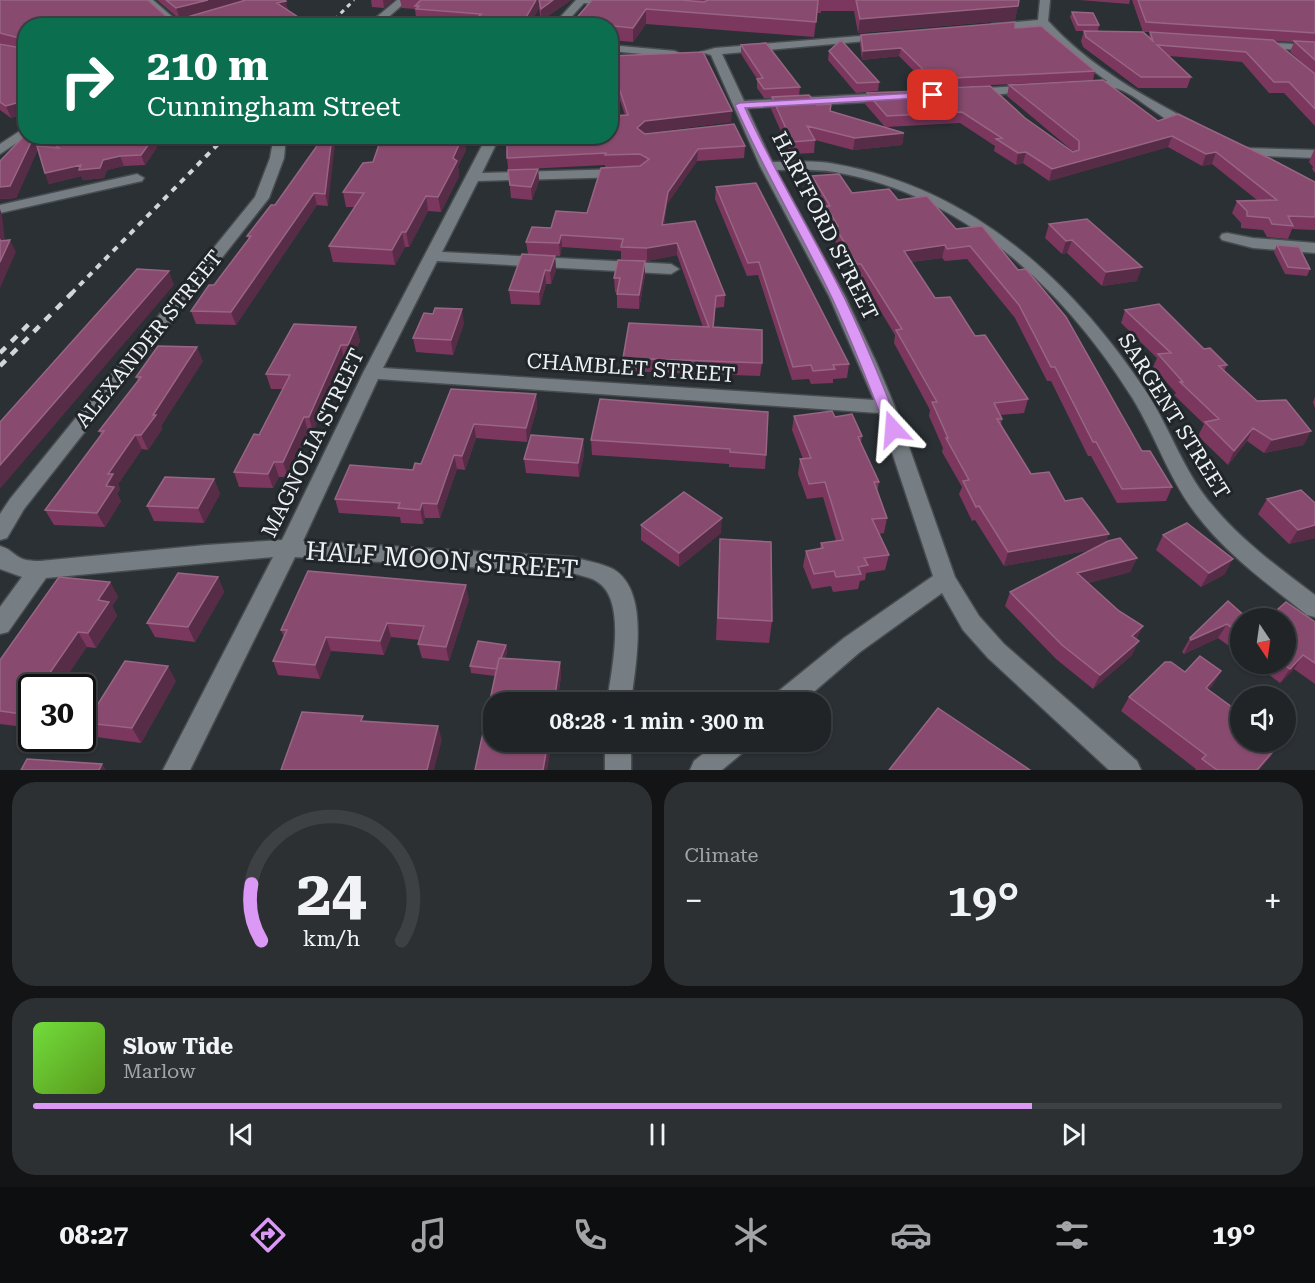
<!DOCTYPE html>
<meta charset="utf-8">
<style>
:root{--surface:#202427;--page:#2d3033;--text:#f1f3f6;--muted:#a2a4a7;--line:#3d4144;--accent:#db99f5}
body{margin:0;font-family:"Roboto Serif",serif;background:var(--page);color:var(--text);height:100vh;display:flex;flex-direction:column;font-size:22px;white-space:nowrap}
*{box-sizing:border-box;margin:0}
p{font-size:20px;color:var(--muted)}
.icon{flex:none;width:33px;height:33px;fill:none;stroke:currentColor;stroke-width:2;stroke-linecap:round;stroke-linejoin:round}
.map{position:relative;height:770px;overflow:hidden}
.panel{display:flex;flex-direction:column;gap:12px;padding:12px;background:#121415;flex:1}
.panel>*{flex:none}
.top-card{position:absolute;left:18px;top:18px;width:600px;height:126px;border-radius:24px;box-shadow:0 2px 4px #0004,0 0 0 2px var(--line);background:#0b6e4f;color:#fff;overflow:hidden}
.needle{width:39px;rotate:167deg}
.fabs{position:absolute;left:1230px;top:608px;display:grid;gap:12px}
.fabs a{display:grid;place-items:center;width:66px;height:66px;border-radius:50%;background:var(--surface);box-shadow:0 2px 4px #0004,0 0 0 2px var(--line);font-size:30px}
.speed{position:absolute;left:18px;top:674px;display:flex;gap:12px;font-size:30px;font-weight:700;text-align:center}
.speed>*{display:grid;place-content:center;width:78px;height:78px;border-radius:50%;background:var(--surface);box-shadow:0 2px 4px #0004,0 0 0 2px var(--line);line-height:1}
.speed .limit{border:3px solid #111;border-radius:9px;background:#fff;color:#111}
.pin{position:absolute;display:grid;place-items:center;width:51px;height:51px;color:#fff;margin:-26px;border-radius:12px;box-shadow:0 3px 9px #0006}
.me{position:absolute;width:66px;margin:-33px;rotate:341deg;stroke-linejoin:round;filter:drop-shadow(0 0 4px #0008)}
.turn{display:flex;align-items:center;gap:21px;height:126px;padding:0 30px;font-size:27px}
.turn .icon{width:78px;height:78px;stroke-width:2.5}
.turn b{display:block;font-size:42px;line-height:51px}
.big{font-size:45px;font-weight:600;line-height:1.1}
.panel .widget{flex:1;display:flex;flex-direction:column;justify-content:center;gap:9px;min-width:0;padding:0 21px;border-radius:24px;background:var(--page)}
.panel .dial{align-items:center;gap:0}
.dial svg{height:156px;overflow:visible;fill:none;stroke:var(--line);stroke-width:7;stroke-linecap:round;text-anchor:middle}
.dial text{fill:var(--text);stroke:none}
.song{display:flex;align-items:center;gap:18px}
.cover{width:72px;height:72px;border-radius:9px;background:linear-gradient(135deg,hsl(100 70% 55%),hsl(90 70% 35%))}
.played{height:6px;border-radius:3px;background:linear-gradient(90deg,var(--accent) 80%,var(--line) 80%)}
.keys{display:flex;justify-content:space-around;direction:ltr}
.heat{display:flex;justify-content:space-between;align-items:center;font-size:33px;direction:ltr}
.panel .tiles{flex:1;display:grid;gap:12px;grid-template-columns:1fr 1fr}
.widget:last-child{grid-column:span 2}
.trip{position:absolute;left:483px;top:692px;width:348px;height:60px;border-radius:24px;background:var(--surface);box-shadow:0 2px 4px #0004,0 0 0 2px var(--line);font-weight:600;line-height:60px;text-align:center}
.tab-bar{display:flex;height:96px;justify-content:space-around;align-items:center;background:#0d0e10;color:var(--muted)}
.tab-bar .icon{width:42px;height:42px}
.tab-bar .active{color:var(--accent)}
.tab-bar b{font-size:27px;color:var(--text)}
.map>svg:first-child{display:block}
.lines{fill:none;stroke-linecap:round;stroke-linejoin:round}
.minor-casing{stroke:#474c50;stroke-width:3}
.minor{fill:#777e83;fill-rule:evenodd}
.rail-far2{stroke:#d1d6d9;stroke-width:3;stroke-dasharray:4.5 4.5;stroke-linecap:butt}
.rail-far1{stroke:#d1d6d9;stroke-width:4;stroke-dasharray:6 6;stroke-linecap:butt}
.rail{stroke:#d1d6d9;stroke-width:4.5;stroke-dasharray:8 8;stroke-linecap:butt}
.wall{fill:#7c375f;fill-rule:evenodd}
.shaded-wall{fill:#562c47}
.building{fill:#884b6f;stroke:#986584;stroke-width:1.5}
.route{fill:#db99f5;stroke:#8e639f;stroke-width:1.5}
.labels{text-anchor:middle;stroke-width:6;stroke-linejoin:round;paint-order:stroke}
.street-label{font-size:21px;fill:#edf1f4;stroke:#20262a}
.near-street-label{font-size:26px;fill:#edf1f4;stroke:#20262a}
</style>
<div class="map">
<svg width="1315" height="770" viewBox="0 0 1315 770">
<rect width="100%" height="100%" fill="#2a3034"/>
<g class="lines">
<g class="minor-casing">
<path id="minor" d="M142,0H153L183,26H171Z
M397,0H408L378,26H366Z
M576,0H616L621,3L616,6L584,3L563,26H552Z
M1040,0H1050L1048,21C1089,66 1144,97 1197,124V130C1176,135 1135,91 1115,88C1104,86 1093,91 1082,88V84L1107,81L1068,52L1042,26L992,30L987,27L992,24L1038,20Z
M884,34L888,35V39L722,54L744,101L890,93L896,97L890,101L747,108L772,162C793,162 815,160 835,164C972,188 1072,280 1147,393C1171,430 1184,473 1213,506C1242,541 1279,568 1315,595V617L1307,615C1268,584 1226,554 1196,514C1169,479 1156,437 1133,399C1065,290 965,195 835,172C816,169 795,170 776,170L845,296L877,364L895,407L955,577L979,616L1004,644L1137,761L1141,770H1109L988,658L963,630L942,593L860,652L802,702H772L775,694L844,638L933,576L879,413L378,379L303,541L573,557C586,561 601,563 613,569C651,591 635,667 631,702H607C611,673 627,603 599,583C592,577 581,576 572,573L295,557L190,770H163L273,557L46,578L8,632L0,634V607L22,577L0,569V546C19,552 12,561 40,561L206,545L282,540L363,373L487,136H500L482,173L623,169L630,173L623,177L478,181L442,252L671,264L679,269L671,274L437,261L383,368L874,400L829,296L760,166L711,55L701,52L715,48Z
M1258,42L1315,45V51L1254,47V43Z
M610,45L675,51L681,54L675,57L610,51Z
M1031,85L1035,87V91L972,97L966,93L972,89Z
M26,127L27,136L0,154V144Z
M274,136H286L284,158L269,198L24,509L7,538L0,540V514L10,499L255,197L270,158Z
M1244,148L1315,150V158L1239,155L1237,152Z
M137,174L144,178L142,181L0,213V205Z
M1227,233L1253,238L1315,243V253L1253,248L1222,240L1220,237L1222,234Z
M605,741H631V770H605Z
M719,741H751L747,749L722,770H690L694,761Z"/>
</g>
<use href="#minor" class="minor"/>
<path class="rail-far2" d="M328,26L354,0"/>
<path class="rail-far1" d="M71,294L226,136"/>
<path class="rail" d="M0,353L30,323
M0,366L72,293"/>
</g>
<path class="wall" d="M0,0L168,18H178L157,0H285L288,10L301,19L302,26H26V112L21,115L11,118L0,110V44L21,48L0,43Z
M371,0H393L384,8L372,7Z
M400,0H571L541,21L539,8L529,26H469L418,21V18H416L415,9L402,8Z
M592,0H1019L1015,20L858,33L854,11H821V13H817L814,37L646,24L633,42L610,40V26H573V22Z
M1079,0H1130L1129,4Z
M1132,0H1315V126L1284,93H1269L1242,62L1169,56L1191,77L1187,88H1138L1083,47L1081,41L1084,31L1143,32ZM1144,32H1150L1149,37ZM1274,41L1294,42L1290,52L1308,68Z
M1072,12L1099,25L1098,31H1076L1070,17Z
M1015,28L1095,71L1093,80L931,88L899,56L862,60L860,44L861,35Z
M741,45L800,87L799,96L764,98L757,88V79L741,54Z
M829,51L879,82L878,91L856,93L828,60Z
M610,56L731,122L644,133L745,146L744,158L697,161L667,204L664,225L725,295L724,307L715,308L714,327L762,363L760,376L623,371V358L703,327L677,255L647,261L621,259V251L562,247L560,256L528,254L526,242L551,228L587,213L640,166L605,167V165L526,169H538L539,181L532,200L511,198L507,158L625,115L610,70Z
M1009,85L1158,121L1315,182V230L1292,229L1288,239L1267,237L1263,230L1241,228V223L1232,213L1237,201L1257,200L1212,164L1202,166L1168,147L1049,181L1023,163L1016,165L994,151L995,146L960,123L886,127L904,133L902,145L853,150L815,140L814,153L791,154L771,109L772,97L817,105L830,111L885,127L865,104L867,93L944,90L945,88L1025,118L1073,152H1074L1007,96Z
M26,134L66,139L154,137L157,147L145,165L124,166L107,170L104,178L83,180L81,176L49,184L45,173L38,149L16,198L1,199Z
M324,136L328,206L317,205L236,325L196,324L191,311L214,285L249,240L247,236L275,205Z
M338,136H351L347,143Z
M464,139L466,150L458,166L459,176L441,212L428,211L409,247H405L395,265L333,262L329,246L355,207H346L343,192L373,162Z
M1314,150H1315V173L1312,169L1313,167L1309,162Z
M812,176L852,193L898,200L956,229L1172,487L1166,501L1117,503L1091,456H1088L1051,381H1047L1015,318L967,259L945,261L942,258L911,262L935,298L975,336L1028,399L1024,413L1001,415L1002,419L1001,425L1031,474L1109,534L1105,543L1137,558L1130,572L1088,583L1119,611L1143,626L1136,639L1132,655L1093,689L1056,659L1005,606L1010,592L1091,550L1004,566L975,520L972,521L959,494L962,487L942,452L943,448L929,416L930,410L894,343L895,335L860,277H856L834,239V236L825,219V214L810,188Z
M716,187L849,364L847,378L833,379V383L811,384L809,379L792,380L758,275L747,276L715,199Z
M1049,224L1137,281L1102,286L1067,253L1062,254L1045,238Z
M1277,245L1310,269L1307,276L1285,274L1274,252Z
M555,256L556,270L551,284H546L540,305L511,304L509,290Z
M645,261V275L639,309L617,308V292H615L614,278Z
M1125,310L1204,349L1227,365L1224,371L1304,445L1264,453L1247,441L1228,465L1198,436L1204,424L1174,395L1176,393L1153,367L1157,358L1121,323Z
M433,314L464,323L453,355L416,352L413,338Z
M356,327L360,341L351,359H344L313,432H308L288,477H279L273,488L239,487L234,472L259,435L283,389H271L266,374Z
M203,361L161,426L162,429L148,450L142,449L118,484L120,489L117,494L121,501L105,527L54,525L45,510L101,435L99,431L138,381L136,377Z
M451,389L536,394L537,408L527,442L476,438L465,470L457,469L440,518H425L423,524L401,523L400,517L339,513L335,499L413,470L421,464Z
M1315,397V408L1313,402Z
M600,399L766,455L765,469L729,467V464L592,455L591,440Z
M794,416L835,417L862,436L861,443L879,482L877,492L887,518L884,533L879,534L889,555L885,570L866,573L865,580L860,581L858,589L833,592L831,586L812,589L803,566L806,551L820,549L821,543L836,541L823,497L807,499L798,474L800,459H803L792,430Z
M583,439L584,454L579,477L526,473L524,459Z
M214,479L220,494L204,523L154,521L147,506Z
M1267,499L1315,503V538L1289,544L1258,514Z
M641,525L721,533L679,567L641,540Z
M1163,535L1225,574L1201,587L1156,550Z
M720,539L772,621L769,643L716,640Z
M218,577L224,592L195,642L155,637L147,623Z
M110,582L118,597L112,606L117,616L96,648L87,647L32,687V728L0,724V660Z
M469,599L449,661L422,658L418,644L420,640L391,637L384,655L331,651L320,679L278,675L273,661L284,637L281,630Z
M1240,618V654L1218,638L1184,654L1182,652L1190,638Z
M1315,622V684L1294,669L1280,683L1253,663H1286Z
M478,641L506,645L507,652L505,659L560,662L561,677L557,702H494V741H552L547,770H475L495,676L471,673L470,666Z
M1221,671L1212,686L1208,690L1281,742L1270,757L1259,770H1195L1196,769L1121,711L1129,697L1185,672Z
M176,681L141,743L96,737L86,723Z"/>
<path class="shaded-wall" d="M208,0H250L180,19L176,8Z
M383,0H393L384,8Z
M536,0H539V8L529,26H521Z
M553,0H571L541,21V9Z
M286,1L288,11L277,3Z
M1018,6L1015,20L858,33L860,19Z
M646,9V24L633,42V28Z
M301,19L302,26H275Z
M901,48L899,56L862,60L863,51Z
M26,97V112L21,115L11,118L6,106Z
M732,111L731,122L645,133L637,140V128L645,121Z
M904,133L902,145L853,150L855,138Z
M37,136H73L53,144L48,140L50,145L38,149L16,198L1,199L0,201V187L33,138Z
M332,136H336L328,206L325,194Z
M345,136H351L347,143Z
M456,136H465L464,139L466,150L458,166L459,176L441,212L438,197Z
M1172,136L1168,147L1049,181L1052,169Z
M154,137L157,147L145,165L141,155Z
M698,149L697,161L667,204L662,237V225L668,192Z
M1026,152L1023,163L1016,165L1018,153Z
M1216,152L1212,164L1202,166L1206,154Z
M120,156L124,166L107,170L104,178L83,180L81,176L49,184L45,173Z
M538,169L539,181L532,200L531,187Z
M314,193L317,205L236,325L231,312Z
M426,196L428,211L409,247L406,232Z
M0,209L2,215L6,250L10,240L16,252L0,288Z
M402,232L405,247L395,265L392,250Z
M561,235L562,247L560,256L559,243Z
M1072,240L1067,253L1062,254L1066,241Z
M677,243V255L647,261V248Z
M945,245L942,258L902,263L904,251Z
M555,256L556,270L551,284L550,271Z
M645,261V275L639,309V295Z
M1142,267L1137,281L1102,286L1106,272Z
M545,270L546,284L540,305L539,292Z
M169,271L174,285L0,489V465Z
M462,309L464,323L453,355L451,340Z
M356,327L360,341L351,359L348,345Z
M341,345L344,359L313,432L309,417Z
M197,347L203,361L161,426L162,429L148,450L141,435L153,415Z
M536,394L537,408L527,442L526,428Z
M304,417L308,432L288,477L283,462Z
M474,424L476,438L465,470L462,456Z
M1253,428L1247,441L1228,465L1234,451Z
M1311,431L1304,445L1264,453L1272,440Z
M135,435L142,449L118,484L120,489L117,494L121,501L105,527L97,513L106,486L108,474Z
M583,439L584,454L579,477L578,463Z
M454,455L457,469L440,518L437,504Z
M274,462L279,477L273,488L268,474Z
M214,479L220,494L204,523L198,508Z
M422,503L425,518L423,524L420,510Z
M722,518L721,533L679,567V553Z
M1315,525V538L1289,544L1298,530Z
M1109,534L1103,548L1004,566L1008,552Z
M1137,558L1130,572L1071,588L1077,573Z
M1233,559L1225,574L1201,587L1209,573Z
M218,577L224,592L195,642L188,627Z
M110,582L118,597L112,606L117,616L96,648L88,633L98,600Z
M466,585L469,599L449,661L446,647Z
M387,623L391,637L384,655L380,641Z
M1227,624L1218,638L1184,654L1191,640Z
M1143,626L1136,640L1132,636Z
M78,632L87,647L60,687H40Z
M326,637L331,651L320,679L315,665Z
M1139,641L1132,655L1093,689L1100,675Z
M506,645L507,652L499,677L498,669Z
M1303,655L1294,669L1280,683L1290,669Z
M560,662L561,677L557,702H554Z
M168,666L176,681L141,743L132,728Z
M1221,671L1212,686L1197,702L1206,688Z
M32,699V727L22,714Z
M438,726L442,740L434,770H427Z
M548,741H552L547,770H543Z
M1281,742L1270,757L1259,770H1257Z
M102,764L106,770H99Z"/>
<path class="building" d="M0,0H148L168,18H184L246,0H285L286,1L277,3L301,19L275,26H26V97L16,103L6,106L0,102V44L21,48L24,46L23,39L0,33Z
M166,0H208L176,8Z
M421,0H536L521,26H469L481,14L416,9L419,6H415Z
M539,0H553L541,9Z
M592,0H680L704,2L708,0H818L816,22L646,9L633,28L573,22Z
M856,0H1019L1018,6L860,19Z
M1138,0H1315V33L1146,22Z
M1072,12L1093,13L1099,25H1078Z
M1015,22V28L1041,26L1095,71L933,79L901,48L863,51L861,35Z
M1084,31L1143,32L1153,41L1150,32L1273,40L1315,74V109L1289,82H1274L1246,52L1157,45L1191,77H1141L1086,37Z
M841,40L879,82L857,83L829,51Z
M1294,41L1315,42V60Z
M766,43L800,87L764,89L757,79L763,78L741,45Z
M703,52L732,111L645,121L637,128L645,134L734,124L745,146L698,149L668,192L662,225L695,221L725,295L716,296L713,327L762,330V363L623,358L629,323L709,327L677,243L647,248L621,247L623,239L561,235L559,243L526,242L532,227L551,228L556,211L587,213L601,168L640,166L649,159L640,154L605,155L606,153L507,158V136H610V116L628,115L610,61V56Z
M1103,80L1158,121L1178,114L1271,159L1315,182V217L1288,216L1293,226L1272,224L1269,218L1247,216V211L1237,201L1277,200L1216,152L1206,154L1172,136L1052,169L1026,152L1018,153L996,139L1002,138L962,112L887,116L867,93L947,90L945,88L990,86L1025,118L1073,152L1079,150V141L1009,85Z
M809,95L817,105L831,104L830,111L904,133L855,138L807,126L815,140L792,142L772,97Z
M26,134V136H37L33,138L10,186L0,187V161Z
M324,136H332L325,194L314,193L231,312L191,311L209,285H214L251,236H247L271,205H275Z
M382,136H463L453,158L457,161L438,197L426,196L406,232H402L392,250L329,246L364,193L343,192L363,163L373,162Z
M154,137L141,155L120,156L103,160L100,168L79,170L81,165L45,173L37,146L59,148L48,140Z
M538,169L531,187L510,185L508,170Z
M839,174L852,193L889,189L898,200L927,196L956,229L982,226L1018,270L1026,269L1066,317L1142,451H1150L1172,487L1122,489L1096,442H1093L1055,367H1051L1019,305L970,246L947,249L945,245L904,251L935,298L950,297L975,336L985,335L1028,399L994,403L1002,419H997L1031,474L1049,472L1065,501L1082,498L1109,534L1008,552L979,506L976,507L963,481L969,480L946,438H948L932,402H937L896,330L902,329L861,264H857L835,227L838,226L826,206H830L812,176Z
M756,183L849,364L833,365L835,369L813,371L811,365L793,367L759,262L748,263L716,187Z
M1087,219L1142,267L1106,272L1072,240L1066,241L1049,224Z
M0,239V241L10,240L0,262Z
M1277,245L1299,247L1310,269L1288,267Z
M522,254L555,256L550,271L545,270L539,292L509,290Z
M618,260L645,261L639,295L617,294L620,278H614Z
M137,269L169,271L0,465V422Z
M1159,304L1204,349L1210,348L1227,365L1219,366L1257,401L1286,400L1311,431L1272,440L1253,428L1234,451L1205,422L1219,419L1180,382H1183L1158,354L1171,353L1125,310Z
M435,308L462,309L451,340L413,338L424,313L433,314Z
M294,324L356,327L348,345H341L309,417H304L283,462H274L268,474L234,472L254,434L259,435L290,375L266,374Z
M158,346L197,347L153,415H156L141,435H135L108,474H113L106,486L114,487L97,513L45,510L104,431H99L141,377H136Z
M451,389L536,394L526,428L474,424L462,456L454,455L437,504L422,503L420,510L398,508L400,503L335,499L350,465L413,470L415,463L421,464Z
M600,399L768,412L766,455L730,452V449L591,440Z
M832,411L835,417L852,414L862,436L858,437L879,482H874L887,518L872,519L889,555L864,558L868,565L858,567L861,574L836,577L834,571L814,574L806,551L823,548L821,543L843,540L825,482L809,484L800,459L811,458L794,416Z
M531,435L583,439L578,463L524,459Z
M165,477L214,479L198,508L147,506Z
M1301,490L1315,503V525L1298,530L1267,499Z
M684,492L722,518L679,553L641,525Z
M1187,523L1233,559L1209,573L1163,535Z
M1120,538L1137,558L1077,573L1119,611L1143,626L1132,636L1139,641L1100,675L1062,645L1010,592L1108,541Z
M720,539L771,542L772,621L718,618Z
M308,571L466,585L446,647L418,644L424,626L387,623L380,641L326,637L315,665L273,661L287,630H281Z
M178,573L218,577L188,627L147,623Z
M59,577L110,582L98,600L109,602L88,633L78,632L40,687H32V699L22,714L0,711V660Z
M1228,601L1247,618H1240V634L1227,624L1191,640L1190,638Z
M1286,602L1315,622V663L1303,655L1290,669L1282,663H1286V618H1268Z
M478,641L506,645L501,658H499L497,669L470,666Z
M1200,656L1221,671L1206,688L1240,713V741H1279L1281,742L1257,770H1217L1202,759L1206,755L1129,697L1165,662H1171L1185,672Z
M499,658L560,662L554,702H494V741H548L543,770H475Z
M125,661L168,666L132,728L86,723Z
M938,708L1030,770H889Z
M302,712L363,716L361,721L438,726L427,770H281Z
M27,759L102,764L99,770H21Z"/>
<path class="route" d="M933,92L936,93V97L745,108C775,173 813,234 845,299C865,341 883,385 900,429L893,434L886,429C869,385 852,341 832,298C801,233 764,171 735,105L739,103Z"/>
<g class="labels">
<g class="street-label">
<text transform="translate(825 226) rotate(63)" y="7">HARTFORD STREET</text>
<text transform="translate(149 339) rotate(-51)" y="7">ALEXANDER STREET</text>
<text transform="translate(631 368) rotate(4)" y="7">CHAMBLET STREET</text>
<text transform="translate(1174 416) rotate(58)" y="7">SARGENT STREET</text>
<text transform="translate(313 443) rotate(-64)" y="7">MAGNOLIA STREET</text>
</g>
<g class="near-street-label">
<text transform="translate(442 560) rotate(4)" y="9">HALF MOON STREET</text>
</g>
</g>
</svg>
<div class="fabs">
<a><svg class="needle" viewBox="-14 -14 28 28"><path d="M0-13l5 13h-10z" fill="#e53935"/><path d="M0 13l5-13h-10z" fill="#a2a4a7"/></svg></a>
<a><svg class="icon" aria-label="sound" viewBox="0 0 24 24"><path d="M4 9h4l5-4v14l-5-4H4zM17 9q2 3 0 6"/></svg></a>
</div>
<div class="speed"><div class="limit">30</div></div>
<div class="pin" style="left:933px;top:95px;background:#d93025"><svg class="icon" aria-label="arrive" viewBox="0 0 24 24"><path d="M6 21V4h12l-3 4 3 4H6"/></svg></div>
<svg class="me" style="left:893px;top:429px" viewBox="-20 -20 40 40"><path d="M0-17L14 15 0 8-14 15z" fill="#db99f5" stroke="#fff" stroke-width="4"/></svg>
<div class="trip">08:28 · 1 min · 300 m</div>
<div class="top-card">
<div class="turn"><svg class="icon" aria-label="right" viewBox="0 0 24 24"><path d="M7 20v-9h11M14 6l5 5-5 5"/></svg><div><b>210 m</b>Cunningham Street</div></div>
</div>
</div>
<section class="panel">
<div class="tiles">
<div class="widget dial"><svg viewBox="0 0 100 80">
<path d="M14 69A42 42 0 1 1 86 69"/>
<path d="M14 69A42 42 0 0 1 9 40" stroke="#db99f5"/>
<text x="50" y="56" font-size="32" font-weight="700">24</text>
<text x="50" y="72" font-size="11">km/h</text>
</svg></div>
<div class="widget"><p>Climate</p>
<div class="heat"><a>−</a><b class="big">19°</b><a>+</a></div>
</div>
<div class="widget">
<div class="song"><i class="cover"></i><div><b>Slow Tide</b><p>Marlow</p></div></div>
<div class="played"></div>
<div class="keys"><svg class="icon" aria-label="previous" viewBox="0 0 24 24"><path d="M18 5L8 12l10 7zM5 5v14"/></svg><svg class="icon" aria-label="pause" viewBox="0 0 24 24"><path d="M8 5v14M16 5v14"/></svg><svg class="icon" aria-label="next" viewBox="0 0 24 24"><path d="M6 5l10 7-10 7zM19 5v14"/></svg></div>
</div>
</div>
</section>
<nav class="tab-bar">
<b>08:27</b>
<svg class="icon active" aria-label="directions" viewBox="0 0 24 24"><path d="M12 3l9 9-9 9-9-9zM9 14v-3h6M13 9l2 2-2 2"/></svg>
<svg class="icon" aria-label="music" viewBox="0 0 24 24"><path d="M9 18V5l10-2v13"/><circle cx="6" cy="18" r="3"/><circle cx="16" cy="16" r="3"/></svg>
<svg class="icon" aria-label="phone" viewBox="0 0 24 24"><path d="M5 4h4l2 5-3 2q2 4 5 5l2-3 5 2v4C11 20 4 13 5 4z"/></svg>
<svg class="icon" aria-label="climate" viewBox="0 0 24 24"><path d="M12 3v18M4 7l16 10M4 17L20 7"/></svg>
<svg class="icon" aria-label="car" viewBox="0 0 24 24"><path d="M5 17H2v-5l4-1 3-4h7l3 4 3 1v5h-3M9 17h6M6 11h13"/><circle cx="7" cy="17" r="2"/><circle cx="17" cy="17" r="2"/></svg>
<svg class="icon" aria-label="filters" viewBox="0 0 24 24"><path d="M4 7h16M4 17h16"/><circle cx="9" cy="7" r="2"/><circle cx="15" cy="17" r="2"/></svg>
<b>19°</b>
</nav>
